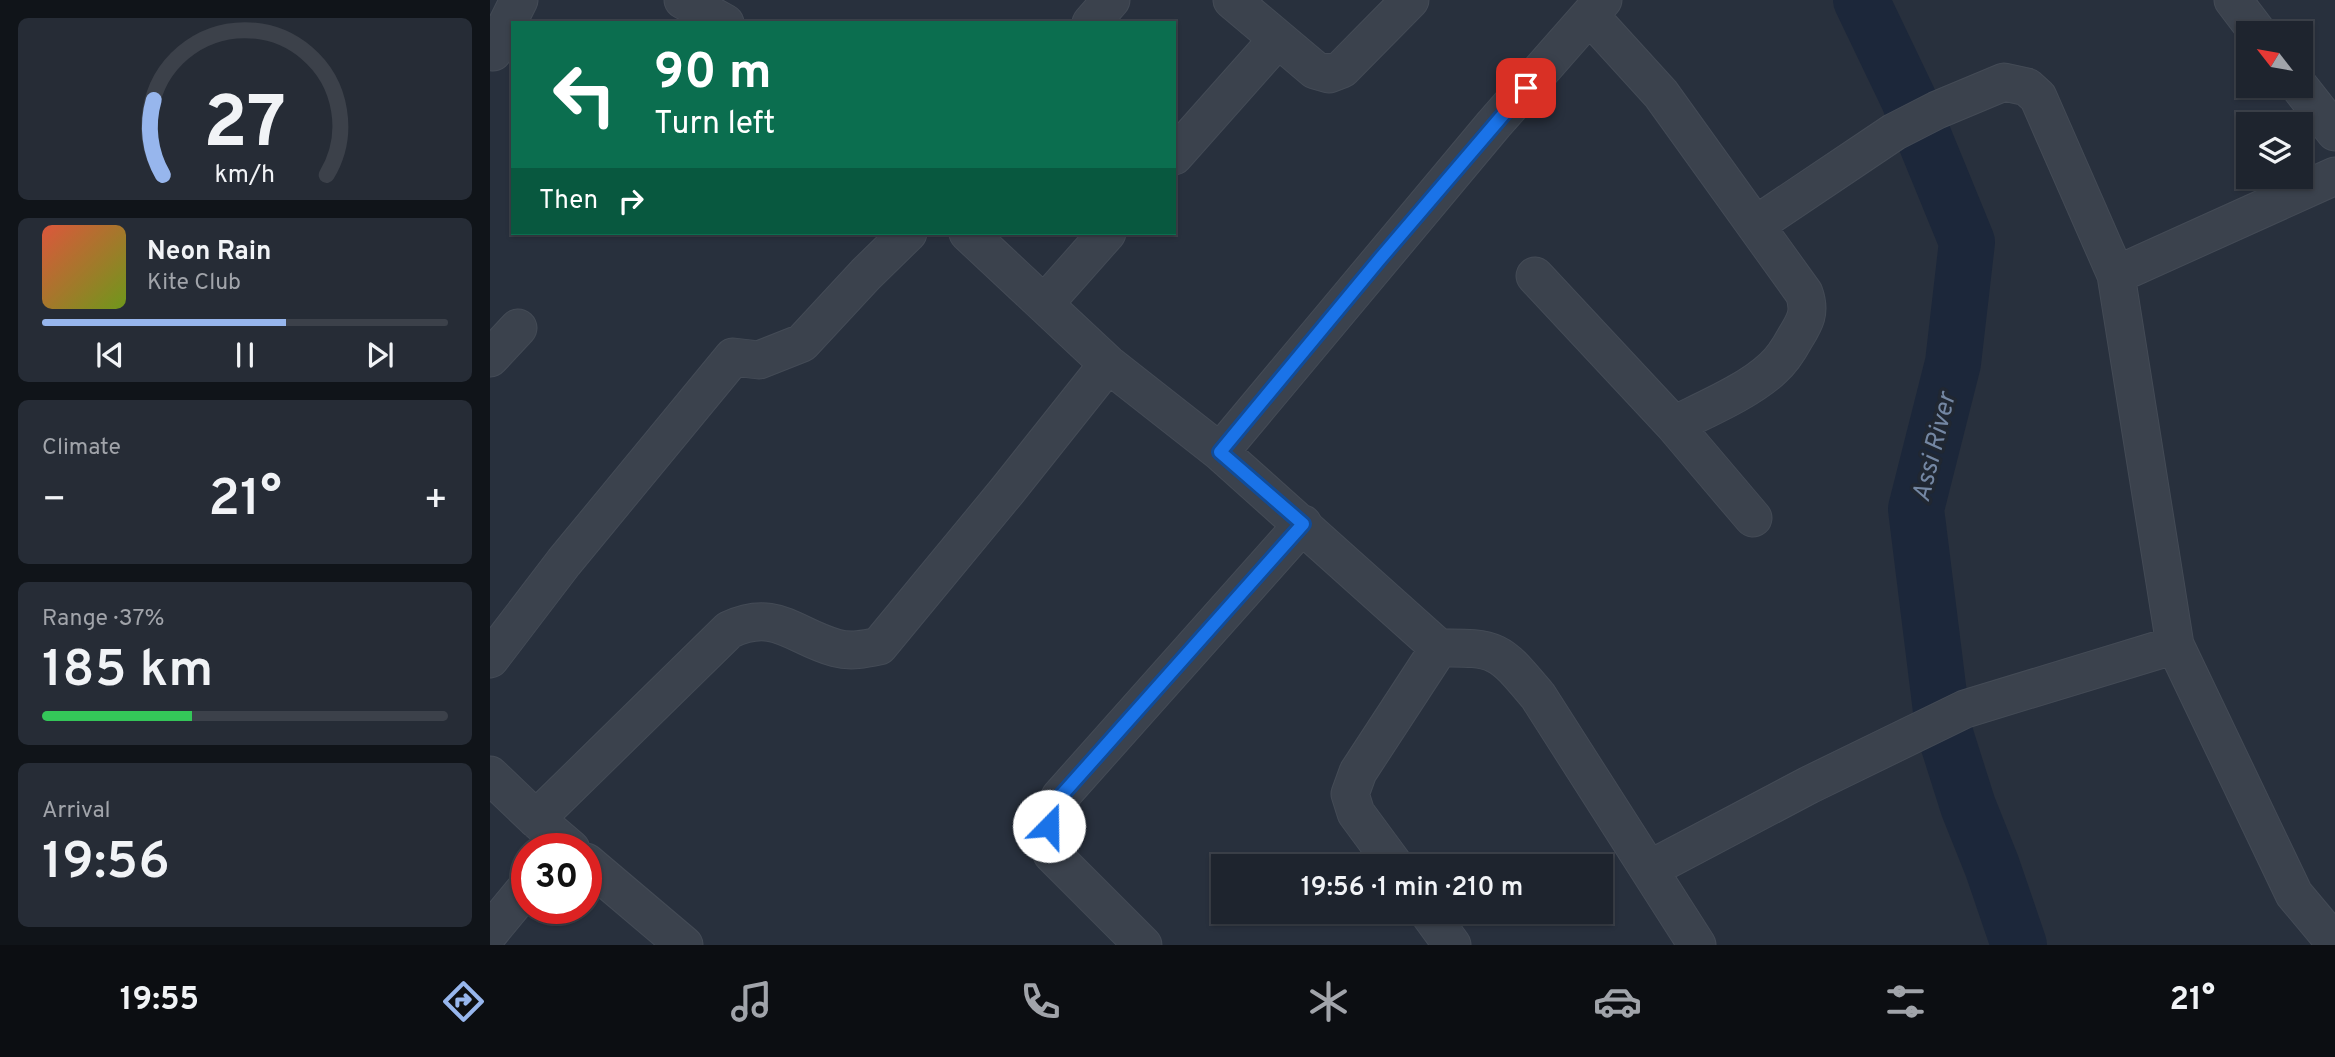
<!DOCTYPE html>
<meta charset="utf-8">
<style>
:root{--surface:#1e242e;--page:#262c36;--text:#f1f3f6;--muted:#a1a4aa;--line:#3c414a;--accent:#97b6ed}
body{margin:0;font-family:Overpass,sans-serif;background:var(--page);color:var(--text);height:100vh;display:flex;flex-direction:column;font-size:26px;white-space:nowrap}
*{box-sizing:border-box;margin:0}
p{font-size:23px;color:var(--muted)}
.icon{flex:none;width:38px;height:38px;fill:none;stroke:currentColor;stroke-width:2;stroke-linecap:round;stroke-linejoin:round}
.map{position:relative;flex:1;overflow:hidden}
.side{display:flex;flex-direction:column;gap:18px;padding:18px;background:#101419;width:490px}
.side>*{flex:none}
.hud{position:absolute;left:21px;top:21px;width:665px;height:214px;border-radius:0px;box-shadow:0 2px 5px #0004,0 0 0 2px var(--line);background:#0b6e4f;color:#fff;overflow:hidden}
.needle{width:46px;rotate:301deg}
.tools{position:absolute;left:1746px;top:21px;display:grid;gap:14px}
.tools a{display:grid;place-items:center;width:77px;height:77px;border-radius:0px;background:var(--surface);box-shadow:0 2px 5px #0004,0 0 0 2px var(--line);font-size:35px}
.speed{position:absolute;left:21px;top:833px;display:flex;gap:14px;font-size:35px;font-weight:700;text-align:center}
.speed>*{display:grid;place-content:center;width:91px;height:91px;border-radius:50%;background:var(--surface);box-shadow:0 2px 5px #0004,0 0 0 2px var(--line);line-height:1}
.speed .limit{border:10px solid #d22;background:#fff;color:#111}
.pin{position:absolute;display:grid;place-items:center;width:60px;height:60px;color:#fff;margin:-30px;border-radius:14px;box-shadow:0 4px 10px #0006}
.me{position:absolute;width:77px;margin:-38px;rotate:22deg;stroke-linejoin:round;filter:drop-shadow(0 0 5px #0008)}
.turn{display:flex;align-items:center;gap:24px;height:147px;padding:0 28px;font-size:32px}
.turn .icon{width:91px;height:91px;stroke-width:2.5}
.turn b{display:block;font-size:49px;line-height:60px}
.then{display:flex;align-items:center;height:66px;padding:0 28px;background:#0003;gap:14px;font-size:26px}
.big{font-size:52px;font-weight:600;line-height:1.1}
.side .tile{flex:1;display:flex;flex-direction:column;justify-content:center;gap:10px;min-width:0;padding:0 24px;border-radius:10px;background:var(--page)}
.side .dial{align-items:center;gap:0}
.dial svg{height:182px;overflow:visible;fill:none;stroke:var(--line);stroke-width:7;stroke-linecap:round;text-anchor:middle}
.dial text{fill:var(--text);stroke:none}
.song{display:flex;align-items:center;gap:21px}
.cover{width:84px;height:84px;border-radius:10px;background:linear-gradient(135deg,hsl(10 70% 55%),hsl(80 70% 35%))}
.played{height:7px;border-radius:4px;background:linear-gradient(90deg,var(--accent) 60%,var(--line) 60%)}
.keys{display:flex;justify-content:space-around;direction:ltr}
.heat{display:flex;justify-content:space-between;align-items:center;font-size:38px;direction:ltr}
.charge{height:10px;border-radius:5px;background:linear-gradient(90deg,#34c759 37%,var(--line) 0)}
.trip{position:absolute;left:721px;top:854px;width:402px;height:70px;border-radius:0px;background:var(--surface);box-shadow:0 2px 5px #0004,0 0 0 2px var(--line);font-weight:600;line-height:70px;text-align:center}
.tabs{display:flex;height:112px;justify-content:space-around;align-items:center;background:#0c0e12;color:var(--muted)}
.tabs .icon{width:49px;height:49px}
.tabs .current{color:var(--accent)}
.tabs b{font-size:32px;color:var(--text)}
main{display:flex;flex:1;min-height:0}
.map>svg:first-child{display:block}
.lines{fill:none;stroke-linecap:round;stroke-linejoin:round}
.river{stroke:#1c273a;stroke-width:56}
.minor-casing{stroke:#444b56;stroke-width:39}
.minor{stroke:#3b424d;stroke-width:37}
.route-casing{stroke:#114b97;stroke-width:18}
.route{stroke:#1a73e8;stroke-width:12}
.labels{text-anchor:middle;stroke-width:7;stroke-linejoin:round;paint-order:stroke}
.water-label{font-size:26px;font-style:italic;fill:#7487a3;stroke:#202732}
</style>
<main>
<section class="side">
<div class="tile dial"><svg viewBox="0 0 100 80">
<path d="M14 69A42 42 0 1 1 86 69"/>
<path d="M14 69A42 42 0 0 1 10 36" stroke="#97b6ed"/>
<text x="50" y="56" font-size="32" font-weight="700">27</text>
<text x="50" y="72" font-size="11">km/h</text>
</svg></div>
<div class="tile">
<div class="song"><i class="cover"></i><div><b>Neon Rain</b><p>Kite Club</p></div></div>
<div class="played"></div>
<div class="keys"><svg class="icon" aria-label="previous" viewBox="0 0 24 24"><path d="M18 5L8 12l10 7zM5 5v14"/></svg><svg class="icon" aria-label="pause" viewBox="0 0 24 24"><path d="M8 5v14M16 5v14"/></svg><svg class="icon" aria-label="next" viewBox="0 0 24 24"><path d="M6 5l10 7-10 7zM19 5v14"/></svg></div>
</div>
<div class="tile"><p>Climate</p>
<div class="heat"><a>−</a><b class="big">21°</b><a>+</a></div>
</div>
<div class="tile"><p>Range · 37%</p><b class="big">185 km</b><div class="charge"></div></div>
<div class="tile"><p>Arrival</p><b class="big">19:56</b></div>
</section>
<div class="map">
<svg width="1845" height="945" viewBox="0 0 1845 945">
<rect width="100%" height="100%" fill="#28303d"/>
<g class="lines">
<path class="river" d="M1371,0L1418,98L1477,242L1463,363L1426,509L1453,727L1478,806L1502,866L1529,945"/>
<g class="minor-casing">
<path id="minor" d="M193,0L235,23
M742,0L825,70L839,74L852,69L920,0
M1743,0L1768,33
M1100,16L1171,94L1314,293C1321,312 1315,322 1305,338C1299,349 1292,360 1283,368C1259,391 1214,410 1184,425
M601,23L621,0
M3,52L29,0
M1809,86L1845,132
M684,156L787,40
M1267,224L1404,132L1447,110L1514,82L1537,87L1548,97L1626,275L1845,176
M478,233L618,364L730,452L949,648L868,772L860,794L866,813L905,866
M1626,275L1685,645L1804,894L1845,943
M1045,276L1184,425L1263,518
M555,303L617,233
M0,358L28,328
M730,452L1004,124L1113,0
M949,648C1009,647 1010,651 1048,696L1207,945
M0,659L74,562L243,357L269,360L312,343L376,274L418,233
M0,775L46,819L81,849
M46,819L239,630C286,608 303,636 346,648C361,652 375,649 389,646L517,491L618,364
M96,862L194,945
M1160,869L1319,785L1475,709L1685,645
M938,912L962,945
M0,932L37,887
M653,945L562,854L559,826L570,797L813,524"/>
</g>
<use href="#minor" class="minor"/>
</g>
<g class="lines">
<g class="route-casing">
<path id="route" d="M559,826L570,797L813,524L730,452L889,260L1036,88"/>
</g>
<use href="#route" class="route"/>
</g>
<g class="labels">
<g class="water-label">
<text transform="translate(1443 447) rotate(-76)" y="9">Assi River</text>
</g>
</g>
</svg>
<div class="tools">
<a><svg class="needle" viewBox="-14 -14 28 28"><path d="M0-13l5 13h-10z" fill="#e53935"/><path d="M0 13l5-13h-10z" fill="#a1a4aa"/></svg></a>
<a><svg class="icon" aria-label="layers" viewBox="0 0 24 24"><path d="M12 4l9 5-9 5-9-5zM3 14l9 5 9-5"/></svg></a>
</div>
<div class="speed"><div class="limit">30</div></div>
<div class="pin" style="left:1036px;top:88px;background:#d93025"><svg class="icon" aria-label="arrive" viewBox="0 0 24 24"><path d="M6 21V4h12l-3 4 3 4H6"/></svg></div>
<svg class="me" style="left:559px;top:826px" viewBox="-20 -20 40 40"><circle r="19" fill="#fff"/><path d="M0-13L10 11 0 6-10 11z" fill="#1a73e8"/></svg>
<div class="trip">19:56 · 1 min · 210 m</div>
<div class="hud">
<div class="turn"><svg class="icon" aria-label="left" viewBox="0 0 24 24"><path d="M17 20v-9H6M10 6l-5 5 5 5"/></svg><div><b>90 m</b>Turn left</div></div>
<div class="then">Then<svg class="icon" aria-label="right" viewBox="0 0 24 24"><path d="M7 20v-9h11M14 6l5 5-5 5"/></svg></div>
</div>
</div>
</main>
<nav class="tabs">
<b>19:55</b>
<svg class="icon current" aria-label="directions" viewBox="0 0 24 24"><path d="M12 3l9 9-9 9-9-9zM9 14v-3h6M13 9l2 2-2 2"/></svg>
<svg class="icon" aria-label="music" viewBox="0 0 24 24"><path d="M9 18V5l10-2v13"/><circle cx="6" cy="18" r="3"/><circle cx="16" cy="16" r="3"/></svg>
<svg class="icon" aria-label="phone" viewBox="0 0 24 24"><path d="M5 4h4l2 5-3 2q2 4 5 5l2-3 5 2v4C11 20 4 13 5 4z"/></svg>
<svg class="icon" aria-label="climate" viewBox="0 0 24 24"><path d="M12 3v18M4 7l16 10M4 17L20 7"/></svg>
<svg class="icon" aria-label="car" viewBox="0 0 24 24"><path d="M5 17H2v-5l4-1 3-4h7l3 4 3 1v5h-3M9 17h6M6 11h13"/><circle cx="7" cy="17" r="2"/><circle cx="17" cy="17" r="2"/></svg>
<svg class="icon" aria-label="filters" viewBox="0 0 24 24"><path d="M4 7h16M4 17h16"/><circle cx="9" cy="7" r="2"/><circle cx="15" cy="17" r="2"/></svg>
<b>21°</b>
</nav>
